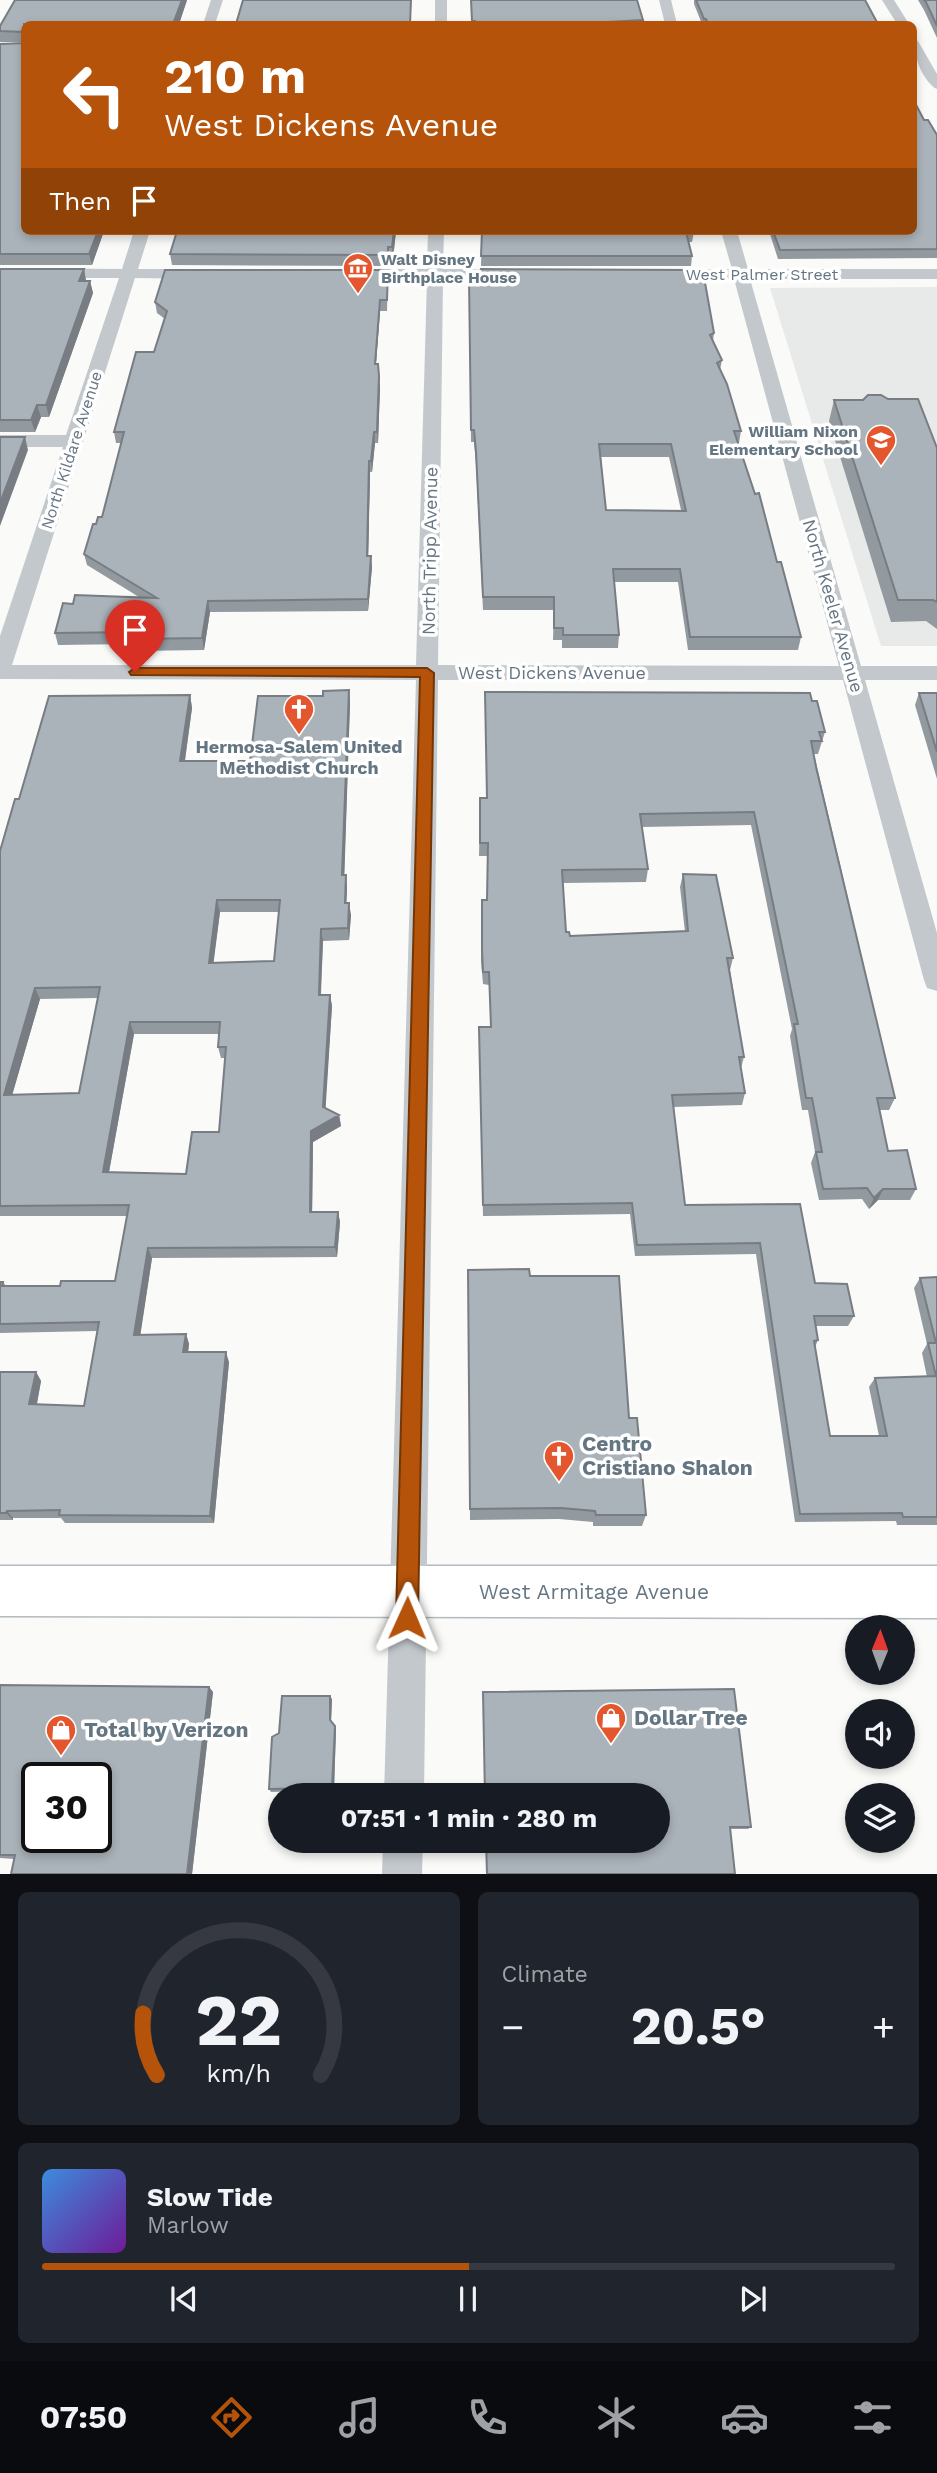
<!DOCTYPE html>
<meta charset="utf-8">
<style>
:root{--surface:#171b24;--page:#20242c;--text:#f1f3f6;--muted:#9ea1a6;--line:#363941;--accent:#b45309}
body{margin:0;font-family:"Work Sans",sans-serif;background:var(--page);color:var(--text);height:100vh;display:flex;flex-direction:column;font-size:26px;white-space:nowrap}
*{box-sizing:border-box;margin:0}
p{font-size:23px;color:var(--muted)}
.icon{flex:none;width:38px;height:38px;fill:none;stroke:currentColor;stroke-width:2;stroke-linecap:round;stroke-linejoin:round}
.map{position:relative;height:1874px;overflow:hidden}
.drawer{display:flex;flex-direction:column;gap:18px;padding:18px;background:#0d0f14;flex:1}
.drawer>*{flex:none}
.banner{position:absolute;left:21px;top:21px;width:896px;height:214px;border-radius:10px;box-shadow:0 4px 10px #0003;background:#b45309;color:#fff;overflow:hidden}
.needle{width:46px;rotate:1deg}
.buttons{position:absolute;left:845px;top:1615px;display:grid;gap:14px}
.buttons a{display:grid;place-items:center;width:70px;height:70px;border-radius:50%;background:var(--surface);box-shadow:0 4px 10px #0003;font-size:35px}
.speed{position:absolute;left:21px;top:1762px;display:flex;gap:14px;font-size:35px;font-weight:700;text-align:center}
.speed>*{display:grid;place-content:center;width:91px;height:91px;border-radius:50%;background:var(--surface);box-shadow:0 4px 10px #0003;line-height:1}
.speed .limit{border:4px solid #111;border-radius:10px;background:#fff;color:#111}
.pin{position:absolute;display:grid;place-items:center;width:60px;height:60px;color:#fff;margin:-72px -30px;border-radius:50% 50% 50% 0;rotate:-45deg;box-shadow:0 0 7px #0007}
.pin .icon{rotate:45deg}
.me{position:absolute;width:77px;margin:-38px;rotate:1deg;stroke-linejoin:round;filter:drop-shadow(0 0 5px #0008)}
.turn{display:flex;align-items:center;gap:24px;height:147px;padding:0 28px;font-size:32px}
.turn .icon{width:91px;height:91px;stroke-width:2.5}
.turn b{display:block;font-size:49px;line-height:60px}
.then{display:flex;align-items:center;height:66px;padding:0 28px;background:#0003;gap:14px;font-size:26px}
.big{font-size:52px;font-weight:700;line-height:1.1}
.drawer .widget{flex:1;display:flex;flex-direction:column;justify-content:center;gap:10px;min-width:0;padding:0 24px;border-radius:10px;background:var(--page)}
.drawer .dial{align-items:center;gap:0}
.dial svg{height:182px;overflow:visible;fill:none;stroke:var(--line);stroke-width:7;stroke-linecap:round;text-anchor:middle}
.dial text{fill:var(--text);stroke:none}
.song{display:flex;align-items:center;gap:21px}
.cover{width:84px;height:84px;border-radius:10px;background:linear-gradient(135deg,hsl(210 70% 55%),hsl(280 70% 35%))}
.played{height:7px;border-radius:4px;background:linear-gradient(90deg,var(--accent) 50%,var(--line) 50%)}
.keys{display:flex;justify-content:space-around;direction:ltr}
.heat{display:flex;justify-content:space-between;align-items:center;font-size:38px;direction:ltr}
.drawer .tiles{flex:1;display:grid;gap:18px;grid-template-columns:1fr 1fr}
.widget:last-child{grid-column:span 2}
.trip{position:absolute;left:268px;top:1783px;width:402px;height:70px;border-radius:35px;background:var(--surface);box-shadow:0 4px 10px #0003;font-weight:700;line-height:70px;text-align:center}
.dock{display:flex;height:112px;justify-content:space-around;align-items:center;background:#090b0e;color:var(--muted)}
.dock .icon{width:49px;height:49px}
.dock .on{color:var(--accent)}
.dock b{font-size:32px;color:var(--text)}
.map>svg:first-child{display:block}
.built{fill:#e8e9e9}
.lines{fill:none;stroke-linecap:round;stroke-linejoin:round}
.secondary-casing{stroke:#b3babf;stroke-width:3}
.minor{fill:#c3c8cc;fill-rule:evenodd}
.secondary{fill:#fff;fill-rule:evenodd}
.wall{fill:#929a9f;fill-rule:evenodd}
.shaded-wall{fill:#777d82}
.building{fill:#aab3b9;stroke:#777d82;stroke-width:2;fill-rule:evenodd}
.route{fill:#b45309;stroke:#753606;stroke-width:2}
.labels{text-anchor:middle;stroke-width:7;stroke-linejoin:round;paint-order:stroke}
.far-poi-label{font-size:16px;font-weight:bold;fill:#657683;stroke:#fff;text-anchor:start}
.far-street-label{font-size:16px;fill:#657683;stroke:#fff}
.street-label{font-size:18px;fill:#657683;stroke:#fff}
.poi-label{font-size:18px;font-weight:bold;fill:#657683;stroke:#fff}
.near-poi-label{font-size:21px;font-weight:bold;fill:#657683;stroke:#fff;text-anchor:start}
.near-street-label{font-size:21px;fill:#657683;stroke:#fff}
</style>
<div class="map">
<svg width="937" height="1875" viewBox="0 0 937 1875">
<rect width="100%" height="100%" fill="#fafaf8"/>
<path class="built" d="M937,287V646H881L770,288Z"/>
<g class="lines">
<g class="secondary-casing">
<path id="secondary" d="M0,1566H937V1618L0,1616Z"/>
</g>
<path class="minor" d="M211,0H223L215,24H203Z
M435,0H447V24H435Z
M659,0H671L677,24H665Z
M882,0H894L909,24H897Z
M914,40L918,41L937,74V89C923,82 913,55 914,40Z
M134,231H150L138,269H200L208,274L200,279L135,278L12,665H416L427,279H354L346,274L354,269H427L428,231H444L443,269H515L523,274L515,279H443L438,665L839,666L734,279H662L654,274L662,269H732L721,231H737L748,269H937V279H750L861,666H937V680H865L937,933V991L927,988L924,980L843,680H438L424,1796H384L416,680L0,679V636L63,447H0V435H66L119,278H0V268L122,269Z
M383,1841H423L422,1875H382Z"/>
<use href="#secondary" class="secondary"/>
</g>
<path class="wall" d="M187,0L179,24H24L104,231L92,265H0V44L24,43V42H0V26Z
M471,0L643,20V24H472Z
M694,0H865L878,24H702L694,4Z
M918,0H937V38L924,10Z
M924,120L937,135V258L778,259L769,231H914Z
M177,231H396L393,259L389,258L388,266L172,265L170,254Z
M476,231H693L694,232L692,242H689L692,256L691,266H481L482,233H476Z
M0,269H84L86,281H90L93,293L49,417H41L35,432H0Z
M388,270L387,311H380L376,364L380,387L378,443H375L372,472H370L368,556L372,567L368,611L210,612L204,650L137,651L136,644L58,645L55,633L73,604L139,597L87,565L84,554L96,524L102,517L121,443H116L114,432L154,352L165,319L157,313L155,302Z
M469,278L714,333L713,341L722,360L720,370L741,431L739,443H738L801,637L798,650H688L678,582H614L619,635L618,648H562V640H553L554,610H483L476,464L474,442H471ZM601,457H669L681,510H606Z
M834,400L937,448V629L926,621L891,622L829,421Z
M349,690L350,703L344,875L347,887L346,903L351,915L349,940L323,941L321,995H330L332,1006L325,1108L339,1115L341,1126L313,1142L312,1212H338L340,1222L337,1257L152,1258L140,1335L186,1334L189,1344L188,1352L229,1362L214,1523H65L61,1518H13V1520H0V1372H36L41,1381L37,1404L84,1406L97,1331L0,1333V1282H3L6,1286H60L115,1281L127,1216H0V851L19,799L190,695L192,708L185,761H250L323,696ZM220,912H279L274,961L213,963ZM98,998L79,1093L12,1095L40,999ZM134,1034H219L218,1047L221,1058H225L219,1132L186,1174L109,1172Z
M919,693H937V779L915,705Z
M812,701L825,732L818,754H814L895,1098L889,1110H879L888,1151L916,1189L910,1200H878L869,1209L862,1199L819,1200L811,1163L815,1152L808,1110H802L790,1036L792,1029L751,825L642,827L648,869L646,882L562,883L566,932L570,936L685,932L680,887L683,874L733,958L730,970L744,1057L741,1068L745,1093L742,1105L673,1107L685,1205L800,1204L815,1283L854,1316L848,1326H816L818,1340L815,1347L830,1436H879L869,1387L875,1378L927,1377L922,1353L927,1344L914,1288L920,1278L937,1277V1525H897L896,1521L795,1522L756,1254L635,1256L630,1214L483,1216L479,1039L491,1027L489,985L483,984L481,961L482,900H487L488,856H479L480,798H487Z
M468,1270L530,1276L629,1418L646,1515L642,1526H593V1522L559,1519L470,1520Z
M0,1685L209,1687L213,1692L192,1874H11L14,1859L0,1858Z
M332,1699L331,1721L336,1729L334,1790L271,1792L269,1789L279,1733Z
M658,1796L751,1827L748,1829H730Z"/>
<path class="shaded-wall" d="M182,0H187L179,24H173Z
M98,231H104L92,265L89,254Z
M394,231H396L393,259L392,247Z
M84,269L86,281L81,293L79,281Z
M90,281L93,293L49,417L46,405Z
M380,300V311L375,375V364Z
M379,376L380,387L378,443L377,432Z
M37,405L41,417L35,432L31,420Z
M374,432L375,443L372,472L371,461Z
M25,437L28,450L0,526V503Z
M369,461L370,472L368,567L367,556Z
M371,556L372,567L368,611V599Z
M208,601L210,612L204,650L202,638Z
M349,690L350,703L344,887L342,875Z
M190,695L192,708L183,773L180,761Z
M346,875L347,887L346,915L345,903Z
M217,900L220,912L212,975L209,963Z
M349,903L351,915L349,940L348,928Z
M321,929L323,941L320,1006L319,995Z
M35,988L40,999L9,1106L4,1095Z
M330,995L332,1006L325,1118L323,1107Z
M130,1022L134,1034L107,1183L103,1172Z
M339,1115L341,1126L313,1142L312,1222L310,1212L311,1131Z
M883,1189L878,1200L869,1209L874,1198Z
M338,1212L340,1222L337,1257L335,1247Z
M148,1248L152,1258L139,1344L134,1335Z
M186,1334L189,1344L187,1362L183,1352Z
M226,1352L229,1362L214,1523L210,1516Z
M36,1372L41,1381L35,1413L29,1404Z
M7,1511L13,1518V1520L6,1513Z
M209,1687L213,1692L192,1874H187Z
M330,1696L332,1699L331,1723L330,1720Z
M335,1726L336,1729L334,1790L332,1788Z"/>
<path class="building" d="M15,0H182L173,24H24V231H98L89,254H0V44L24,43V32L0,31V26Z
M243,0H411L410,24H236Z
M471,0H637L643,20L607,22L611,24H475V21H472Z
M696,0H865L878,24H708L706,19H704Z
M924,0H937V26L926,2Z
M914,101L924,120H928L937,135V249L780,250L773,231H914Z
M177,231H394L392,247H388V255L170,254Z
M482,231H693L694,232H686L692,256H481Z
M0,269H84L79,281H90L46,405H37L31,420H0Z
M481,269L695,270L696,273L704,277L714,333L710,335L722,360L717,363L727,384L741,431H734L755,494L759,493L777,562H781L801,637H690L680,569H613L619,635H563V628H554V597H483L476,452L474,430H471L469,278H481ZM599,444H671L686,511L606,510Z
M165,270H388L387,300H380L375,364H378L379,376L377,432H374L371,461H369L367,556H371L368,599L208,601L202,638L135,639L136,632L55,633L63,603L73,604L75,595L157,598L84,554L93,524H96L98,517H102L124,432H114L136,352H154L167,311L155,302Z
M868,395H881L888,399H918L937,448V602L933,600H898L834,400H863Z
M0,437H25L0,503Z
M349,690L342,875H346L345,903H349L348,928L321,929L319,995H330L323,1107L339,1115L311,1131L310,1212H338L335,1247L148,1248L134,1335L186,1334L183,1352H226L210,1516L59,1515L60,1510L7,1511L6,1513H0V1372H36L29,1404L84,1406L99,1322L0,1324V1282H3L2,1286H60L61,1281H115L129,1205L0,1206V851L15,799H19L49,696L190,695L180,761H250L258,696H323V691ZM217,900H280L274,961L209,963ZM100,987L79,1093L4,1095L35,988ZM130,1022H220L218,1047H226L219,1132H192L186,1174L103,1172Z
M485,692L810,693L812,701H817L825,732H819L822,741H811L816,767L895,1098H877L888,1151L907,1150L916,1189H883L874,1198L867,1188L823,1189L816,1152H822L812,1098H806L794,1024H798L754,812L640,814L648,869L562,870L566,932H569L570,936L688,931L683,874L716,875L733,958H727L744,1057H739L745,1093L672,1095L685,1205L800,1204L815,1283L847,1284L854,1316H814L818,1340L814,1341L830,1436H887L875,1378L936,1376L928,1343H936L920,1278L937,1277V1517H903L902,1513L800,1514L760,1243L637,1245L632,1203L483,1205L479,1027H491L489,972H483L482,949V900H487L488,843H480V798H487Z
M919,693H937V752Z
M529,1269L530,1276H619L629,1418H637L646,1515H596L595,1511L561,1508L470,1509L468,1270Z
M0,1685L209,1687L187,1874H11L15,1855H0ZM37,1778H96V1838H37Z
M734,1689L751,1827H730L735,1874H487L486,1841H658V1796H485L483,1692Z
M282,1696H330V1720L335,1726L332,1788L269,1789L272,1737L279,1733Z"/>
<path class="route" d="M135,668H427L434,673L418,1618L415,1625L407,1629L399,1625L396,1618L420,677L131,675L129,672Z"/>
<defs>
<g id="museum-pin" transform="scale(1.575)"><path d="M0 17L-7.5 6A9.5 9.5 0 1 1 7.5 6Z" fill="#e4572e" stroke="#fff"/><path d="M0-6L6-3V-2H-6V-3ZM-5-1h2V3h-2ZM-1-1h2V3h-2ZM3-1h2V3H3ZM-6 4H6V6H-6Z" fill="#fff"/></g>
<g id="school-pin" transform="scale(1.575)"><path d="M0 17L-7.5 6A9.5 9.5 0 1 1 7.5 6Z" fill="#e4572e" stroke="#fff"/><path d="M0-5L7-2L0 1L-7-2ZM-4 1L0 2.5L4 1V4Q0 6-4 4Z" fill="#fff"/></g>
<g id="church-pin" transform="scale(1.575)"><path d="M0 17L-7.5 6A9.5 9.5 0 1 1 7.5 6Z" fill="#e4572e" stroke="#fff"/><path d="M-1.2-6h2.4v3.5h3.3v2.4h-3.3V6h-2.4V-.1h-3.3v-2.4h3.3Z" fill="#fff"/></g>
<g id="shop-pin" transform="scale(1.575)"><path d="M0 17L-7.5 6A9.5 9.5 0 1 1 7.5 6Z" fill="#e4572e" stroke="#fff"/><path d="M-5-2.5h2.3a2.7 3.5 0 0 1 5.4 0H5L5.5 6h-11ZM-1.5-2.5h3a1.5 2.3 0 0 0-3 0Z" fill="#fff"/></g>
</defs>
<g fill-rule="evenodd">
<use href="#museum-pin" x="358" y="268"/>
<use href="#school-pin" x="881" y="440"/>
<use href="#church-pin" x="299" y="709"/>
<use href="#church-pin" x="559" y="1456"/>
<use href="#shop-pin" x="611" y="1718"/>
<use href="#shop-pin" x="61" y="1730"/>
</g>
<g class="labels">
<g class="far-poi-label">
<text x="381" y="265">Walt Disney<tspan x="381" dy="18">Birthplace House</tspan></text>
<text x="858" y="437" text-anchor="end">William Nixon<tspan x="858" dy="18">Elementary School</tspan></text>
</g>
<g class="far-street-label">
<text x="762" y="280">West Palmer Street</text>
<text transform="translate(71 450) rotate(-72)" y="6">North Kildare Avenue</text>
</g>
<g class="street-label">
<text transform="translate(430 551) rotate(-89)" y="6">North Tripp Avenue</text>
<text transform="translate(833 606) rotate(74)" y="6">North Keeler Avenue</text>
<text x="552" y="679">West Dickens Avenue</text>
</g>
<g class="poi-label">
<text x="299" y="753">Hermosa-Salem United<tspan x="299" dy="21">Methodist Church</tspan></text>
</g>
<g class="near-poi-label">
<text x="582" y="1451">Centro<tspan x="582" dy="24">Cristiano Shalon</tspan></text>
<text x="634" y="1725">Dollar Tree</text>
<text x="84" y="1737">Total by Verizon</text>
</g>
<g class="near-street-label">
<text x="594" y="1599">West Armitage Avenue</text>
</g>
</g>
</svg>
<div class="buttons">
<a><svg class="needle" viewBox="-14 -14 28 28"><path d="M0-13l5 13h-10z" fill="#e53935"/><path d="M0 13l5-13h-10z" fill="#9ea1a6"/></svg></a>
<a><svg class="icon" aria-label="sound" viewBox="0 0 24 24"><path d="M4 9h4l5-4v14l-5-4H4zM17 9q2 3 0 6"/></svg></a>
<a><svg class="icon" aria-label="layers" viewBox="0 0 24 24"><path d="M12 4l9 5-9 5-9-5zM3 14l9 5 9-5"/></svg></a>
</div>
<div class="speed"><div class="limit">30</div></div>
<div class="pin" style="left:135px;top:672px;background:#d93025"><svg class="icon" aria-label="arrive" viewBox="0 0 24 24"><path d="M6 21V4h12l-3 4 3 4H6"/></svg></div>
<svg class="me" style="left:407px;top:1618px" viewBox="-20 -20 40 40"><path d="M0-17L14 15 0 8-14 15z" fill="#b45309" stroke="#fff" stroke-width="4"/></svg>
<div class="trip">07:51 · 1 min · 280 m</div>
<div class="banner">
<div class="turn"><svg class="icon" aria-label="left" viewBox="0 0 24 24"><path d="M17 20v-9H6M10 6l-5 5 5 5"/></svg><div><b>210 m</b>West Dickens Avenue</div></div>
<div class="then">Then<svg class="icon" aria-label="arrive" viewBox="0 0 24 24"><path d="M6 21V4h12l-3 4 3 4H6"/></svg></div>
</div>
</div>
<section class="drawer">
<div class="tiles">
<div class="widget dial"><svg viewBox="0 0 100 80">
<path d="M14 69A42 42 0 1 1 86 69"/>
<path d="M14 69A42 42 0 0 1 8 42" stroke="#b45309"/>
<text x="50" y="56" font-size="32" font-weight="700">22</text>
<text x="50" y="72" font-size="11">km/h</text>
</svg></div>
<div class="widget"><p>Climate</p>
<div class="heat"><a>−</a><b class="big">20.5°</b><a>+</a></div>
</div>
<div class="widget">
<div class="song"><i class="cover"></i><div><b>Slow Tide</b><p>Marlow</p></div></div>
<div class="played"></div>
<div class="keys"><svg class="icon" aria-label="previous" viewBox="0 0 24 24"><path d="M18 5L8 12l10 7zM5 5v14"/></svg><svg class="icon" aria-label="pause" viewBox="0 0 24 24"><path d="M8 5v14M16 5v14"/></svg><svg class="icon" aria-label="next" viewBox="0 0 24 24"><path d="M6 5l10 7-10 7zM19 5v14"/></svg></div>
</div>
</div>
</section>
<nav class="dock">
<b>07:50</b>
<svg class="icon on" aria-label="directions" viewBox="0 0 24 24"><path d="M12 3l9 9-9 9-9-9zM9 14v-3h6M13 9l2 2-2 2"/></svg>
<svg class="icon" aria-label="music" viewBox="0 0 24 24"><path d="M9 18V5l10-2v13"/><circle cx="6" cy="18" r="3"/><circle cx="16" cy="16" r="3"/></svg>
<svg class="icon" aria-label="phone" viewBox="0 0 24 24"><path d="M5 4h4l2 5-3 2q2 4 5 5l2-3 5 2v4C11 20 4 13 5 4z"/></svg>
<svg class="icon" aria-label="climate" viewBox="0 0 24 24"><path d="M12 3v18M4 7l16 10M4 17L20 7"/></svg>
<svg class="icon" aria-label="car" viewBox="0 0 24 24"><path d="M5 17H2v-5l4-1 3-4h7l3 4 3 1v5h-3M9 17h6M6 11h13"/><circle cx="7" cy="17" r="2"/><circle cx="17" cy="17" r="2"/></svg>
<svg class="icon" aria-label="filters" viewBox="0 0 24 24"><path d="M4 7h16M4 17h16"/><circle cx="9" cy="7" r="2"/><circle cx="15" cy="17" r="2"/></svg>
</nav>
